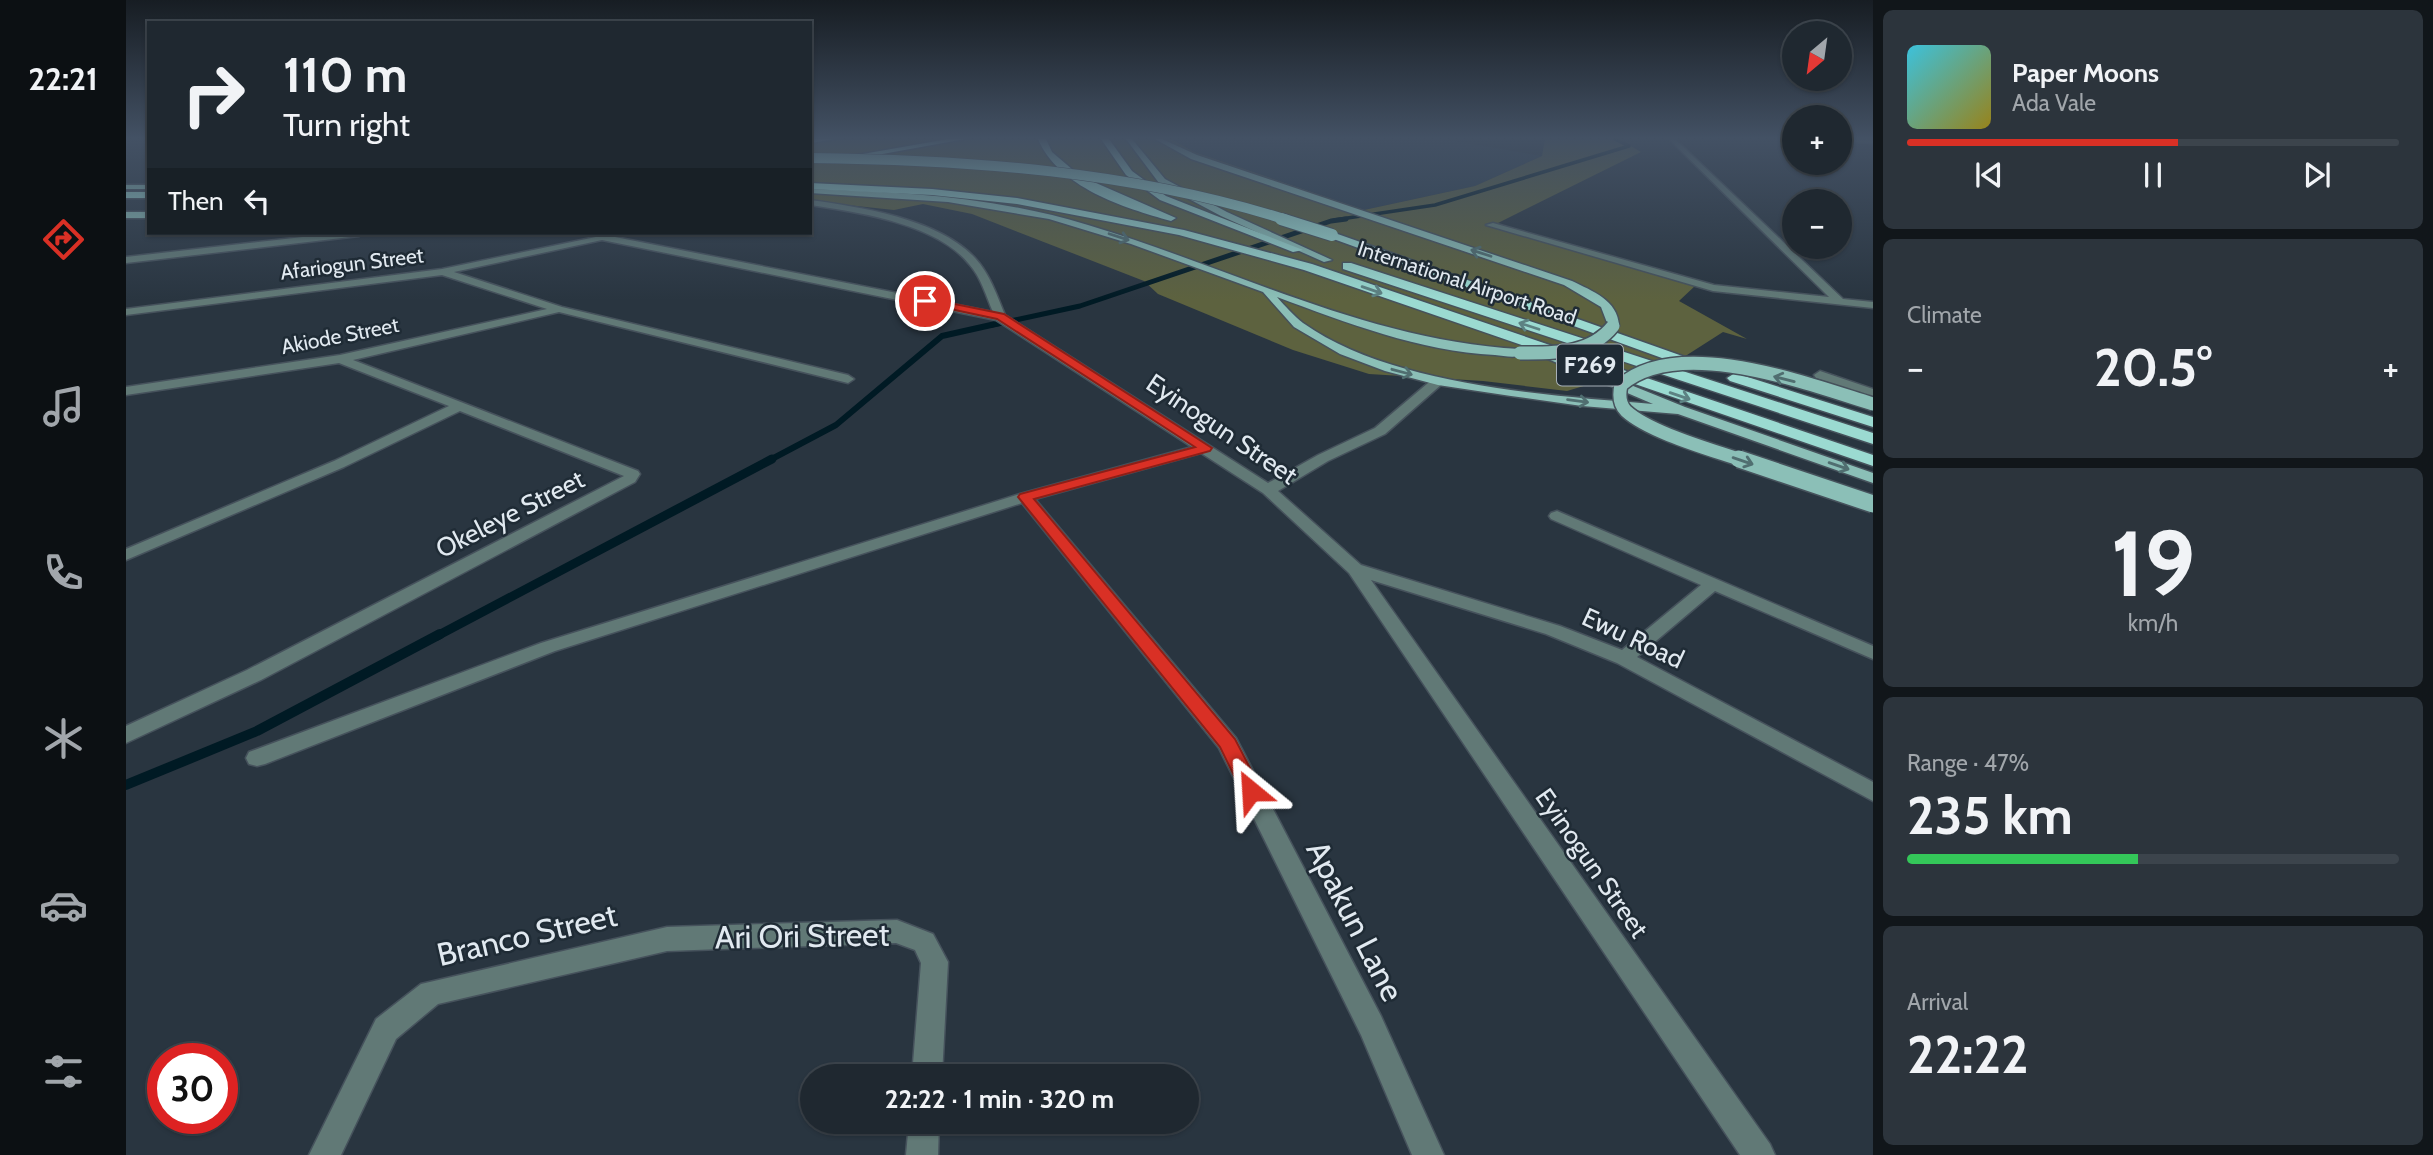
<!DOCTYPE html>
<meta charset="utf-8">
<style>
:root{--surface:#1f2830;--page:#2c343c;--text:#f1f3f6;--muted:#a1a6ab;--line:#3c444c;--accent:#d93025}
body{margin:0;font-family:Cabin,sans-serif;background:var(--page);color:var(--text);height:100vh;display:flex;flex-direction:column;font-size:26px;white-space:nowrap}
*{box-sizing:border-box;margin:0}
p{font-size:23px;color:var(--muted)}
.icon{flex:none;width:38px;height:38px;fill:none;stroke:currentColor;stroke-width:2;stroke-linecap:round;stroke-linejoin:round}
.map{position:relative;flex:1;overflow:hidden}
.sheet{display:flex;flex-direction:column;gap:10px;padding:10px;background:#11161a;width:560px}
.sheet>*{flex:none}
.guide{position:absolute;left:21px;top:21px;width:665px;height:214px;border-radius:0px;box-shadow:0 2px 5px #0004,0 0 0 2px var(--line);background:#1f2830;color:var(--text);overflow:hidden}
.needle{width:46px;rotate:209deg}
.tools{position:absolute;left:1656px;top:21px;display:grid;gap:14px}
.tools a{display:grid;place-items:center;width:70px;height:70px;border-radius:50%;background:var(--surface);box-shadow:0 2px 5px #0004,0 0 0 2px var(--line);font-size:35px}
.speed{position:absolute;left:21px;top:1043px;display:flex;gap:14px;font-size:35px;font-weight:700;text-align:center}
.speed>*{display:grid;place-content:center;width:91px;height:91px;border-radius:50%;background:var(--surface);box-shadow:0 2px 5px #0004,0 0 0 2px var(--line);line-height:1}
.speed .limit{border:10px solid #d22;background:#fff;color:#111}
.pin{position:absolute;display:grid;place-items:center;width:60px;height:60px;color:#fff;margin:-30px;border:4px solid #fff;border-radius:50%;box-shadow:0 2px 7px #0007}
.me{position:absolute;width:77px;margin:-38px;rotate:333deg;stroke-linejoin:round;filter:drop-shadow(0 0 5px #0008)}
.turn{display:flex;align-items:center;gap:24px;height:147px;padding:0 21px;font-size:32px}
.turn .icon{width:91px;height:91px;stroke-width:2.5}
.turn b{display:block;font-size:49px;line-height:60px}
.then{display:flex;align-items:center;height:66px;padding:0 21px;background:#0003;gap:14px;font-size:26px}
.big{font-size:52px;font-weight:800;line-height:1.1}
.sheet .widget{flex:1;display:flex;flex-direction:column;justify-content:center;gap:10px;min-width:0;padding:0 24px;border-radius:10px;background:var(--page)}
.sheet .dial{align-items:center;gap:0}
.dial b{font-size:91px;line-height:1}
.song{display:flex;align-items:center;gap:21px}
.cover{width:84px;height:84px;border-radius:10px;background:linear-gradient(135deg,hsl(190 70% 55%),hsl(50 70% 35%))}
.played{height:7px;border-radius:4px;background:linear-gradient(90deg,var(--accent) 55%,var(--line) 55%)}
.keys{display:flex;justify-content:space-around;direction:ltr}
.heat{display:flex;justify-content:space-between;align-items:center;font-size:38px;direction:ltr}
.charge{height:10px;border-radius:5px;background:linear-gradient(90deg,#34c759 47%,var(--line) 0)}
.trip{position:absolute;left:674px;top:1064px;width:399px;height:70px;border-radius:35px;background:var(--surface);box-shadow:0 2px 5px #0004,0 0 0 2px var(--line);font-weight:800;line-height:70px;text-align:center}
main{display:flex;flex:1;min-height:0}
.menu{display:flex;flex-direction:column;width:126px;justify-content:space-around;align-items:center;background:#0c1013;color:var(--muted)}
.menu .icon{width:49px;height:49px}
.menu .active{color:var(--accent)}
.menu b{font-size:32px;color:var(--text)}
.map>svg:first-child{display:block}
.built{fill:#2d3f4f}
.green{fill:#5d623f}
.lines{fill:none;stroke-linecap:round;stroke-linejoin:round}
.stream-far4{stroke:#001a24;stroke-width:3.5}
.stream-far3{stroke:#001a24;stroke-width:5}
.stream-far2{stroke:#001a24;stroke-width:6}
.stream-far1{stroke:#001a24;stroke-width:9}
.stream{stroke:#001a24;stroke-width:10}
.minor-casing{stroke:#46525c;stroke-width:3}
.major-casing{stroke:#46525c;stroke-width:3}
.highway-casing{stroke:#46525c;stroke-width:3}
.minor{fill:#617976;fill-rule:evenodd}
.major{fill:#8bbfb7;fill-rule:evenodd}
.highway{fill:#9bdad1;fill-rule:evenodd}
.major-bridge-far1-casing{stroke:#46525c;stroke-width:16;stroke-linecap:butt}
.major-bridge-casing{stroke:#46525c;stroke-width:20;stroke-linecap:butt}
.highway-bridge-far1-casing{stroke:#46525c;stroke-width:11;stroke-linecap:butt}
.highway-bridge-casing{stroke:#46525c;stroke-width:14;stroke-linecap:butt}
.major-bridge-far1{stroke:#8bbfb7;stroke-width:13}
.major-bridge{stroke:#8bbfb7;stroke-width:17}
.highway-bridge-far1{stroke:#9bdad1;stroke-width:10}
.highway-bridge{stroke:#9bdad1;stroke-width:12}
.oneway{stroke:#506e70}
.oneway2{stroke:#5d8283}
.route{fill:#d93025;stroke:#8d1f18;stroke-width:2}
.labels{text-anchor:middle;stroke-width:5;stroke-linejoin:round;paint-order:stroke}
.far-street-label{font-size:21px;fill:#e1e9f0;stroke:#1f2b35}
.shield{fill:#1f2b35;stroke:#a7b0b8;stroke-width:2}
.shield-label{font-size:24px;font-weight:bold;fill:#e1e9f0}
.street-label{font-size:26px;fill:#e1e9f0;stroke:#1f2b35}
.near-street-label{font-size:32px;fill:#e1e9f0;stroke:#1f2b35}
</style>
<main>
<nav class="menu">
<b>22:21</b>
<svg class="icon active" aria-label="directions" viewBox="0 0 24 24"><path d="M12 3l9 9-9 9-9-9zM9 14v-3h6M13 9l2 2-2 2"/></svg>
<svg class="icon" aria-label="music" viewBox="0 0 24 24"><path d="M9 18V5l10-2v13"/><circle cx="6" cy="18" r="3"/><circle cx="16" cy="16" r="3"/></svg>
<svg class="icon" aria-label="phone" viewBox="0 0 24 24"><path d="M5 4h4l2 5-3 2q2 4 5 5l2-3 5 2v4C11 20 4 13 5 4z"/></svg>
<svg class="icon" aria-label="climate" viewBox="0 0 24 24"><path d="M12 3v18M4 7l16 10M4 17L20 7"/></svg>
<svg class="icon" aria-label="car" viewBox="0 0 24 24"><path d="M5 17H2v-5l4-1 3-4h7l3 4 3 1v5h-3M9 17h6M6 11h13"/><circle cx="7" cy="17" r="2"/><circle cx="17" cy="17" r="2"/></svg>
<svg class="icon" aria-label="filters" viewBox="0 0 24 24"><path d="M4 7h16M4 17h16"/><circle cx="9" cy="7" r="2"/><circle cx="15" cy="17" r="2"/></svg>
</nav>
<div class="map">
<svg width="1747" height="1155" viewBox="0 0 1747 1155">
<rect width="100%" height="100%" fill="#293540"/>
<path class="built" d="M1045,139H1317L1416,156L1349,186L1238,210L1068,152Z"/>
<path class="green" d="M708,139H1045L1068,152L1238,210L1349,186L1416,156L1419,139H1493L1515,152L1364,227L1570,285L1553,301L1621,339L1597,332L1561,355L1441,391L1357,381L1243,374L1167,350L1032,294L1018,281L846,214L797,204L768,210L684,201V141Z"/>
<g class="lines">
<path class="stream-far4" d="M1208,220L1309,205L1503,146L1489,139"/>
<path class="stream-far3" d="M866,325L954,306L1205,221L1220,219"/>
<path class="stream-far2" d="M642,461L710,425L816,336L874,323"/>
<path class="stream-far1" d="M311,636L646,459"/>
<path class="stream" d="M0,785L131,731L314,634"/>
<g class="minor-casing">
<path id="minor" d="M1543,139H1549L1717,299L1747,302V308L1587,291L1360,225L1367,223L1588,285L1703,297Z
M1713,139H1747V143L1713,141Z
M684,200C735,207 813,219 849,258C864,274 871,296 879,315L1142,483L1192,455L1249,428L1308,378H1316V384L1259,434L1202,461L1152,491L1235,565L1434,626L1496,650L1575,585L1425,519L1423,516L1425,513L1431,511L1747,646V659L1589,591L1511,657L1747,782V801L1491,663L1420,634L1245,580L1644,1144L1649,1155H1614L1223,573L1137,493L1075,453L909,499L1110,738L1255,1016L1318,1155H1286L1235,1035L1093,748L896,503L429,651L139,764L131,766L123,764L120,758L123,752L415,643L894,494L1066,447L870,320L476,240L328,272L436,307L722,375L728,379L722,383L433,312L227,360L512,471L514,474L509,482L135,680L0,743V726L121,670L498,476L334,411L218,467L0,560V549L208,461L323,406L213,363L0,395V387L214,355L421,309L316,275L0,315V309L316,269L489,233L492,235L489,237L867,312C860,296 855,277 843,264C811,224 732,212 684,205Z
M212,233H238L233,236L0,263V257Z
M1694,371L1747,389V397L1690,378L1688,375Z
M771,920L807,934L822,962L816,1076H786L795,963L789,950L770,943L541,951L312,1004L270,1039L215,1155H183L250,1019L295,984L541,927Z
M783,1122H813L812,1155H780Z"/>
</g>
<g class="major-casing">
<path id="major" d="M684,139H710L684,143Z
M1000,139H1006L1039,179L1101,212L1206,260L1198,262L1095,216L1033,183Z
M1029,139H1036L1071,155L1446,281C1466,291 1492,300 1493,326L1483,328L1475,307L1438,285L1065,159Z
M0,185H23V189H0Z
M684,189C778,192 872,197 962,225C1106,268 1243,341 1394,349L1400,353C1392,359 1379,356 1369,355C1293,351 1221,323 1151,297C1159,306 1168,316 1177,323C1266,386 1421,395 1527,404L1401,350L1411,347L1559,407L1747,473V483L1552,414L1456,406L1385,396L1312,385L1259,371L1214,354L1168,327L1137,292L1005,244L923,219L822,202L684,193Z
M0,212H23V218H0Z"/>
</g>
<g class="highway-casing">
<path id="highway" d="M822,139H839L718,161L714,158Z
M912,139H920L926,152L954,176L1050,218L1045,221C998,208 932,187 912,139Z
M975,139H983L1006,171L1040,196L1177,250L1167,252L1034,200L1000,175Z
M684,183L806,189L891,198L1058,230L1186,264L1747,455V466L1178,270L1053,235L891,204L806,195L684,189Z
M0,192H23V198H0Z
M1206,232L1579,364L1581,367L1579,370H1569L1202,237L1201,235Z
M1217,263H1225L1747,433V444L1217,269Z
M1609,373L1747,417V427L1604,381L1601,378Z"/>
</g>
<use href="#minor" class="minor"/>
<use href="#major" class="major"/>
<use href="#highway" class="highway"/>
<g class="major-bridge-far1-casing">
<path id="major-bridge-far1" d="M1394,353C1428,353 1464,355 1487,326
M1618,461C1587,450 1524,433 1500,411C1493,404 1493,394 1495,385C1553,335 1682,384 1747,404"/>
</g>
<g class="major-bridge-casing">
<path id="major-bridge" d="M1613,459L1747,504"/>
</g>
<g class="highway-bridge-far1-casing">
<path id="highway-bridge-far1" d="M684,158C844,160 1007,171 1161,220"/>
</g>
<g class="highway-bridge-casing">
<path id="highway-bridge" d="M1155,219L1206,235"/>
</g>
<use href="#major-bridge-far1" class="major-bridge-far1"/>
<use href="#major-bridge" class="major-bridge"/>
<use href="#highway-bridge-far1" class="highway-bridge-far1"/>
<use href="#highway-bridge" class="highway-bridge"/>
</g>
<defs><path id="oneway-shaft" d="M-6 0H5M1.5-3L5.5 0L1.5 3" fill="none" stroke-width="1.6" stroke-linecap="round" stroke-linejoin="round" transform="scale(1.75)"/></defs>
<g class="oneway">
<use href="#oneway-shaft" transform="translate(993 237) rotate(18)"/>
<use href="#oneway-shaft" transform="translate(1355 253) rotate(-162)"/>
<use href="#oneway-shaft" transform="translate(1276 372) rotate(15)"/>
<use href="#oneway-shaft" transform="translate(1658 379) rotate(-166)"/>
<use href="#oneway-shaft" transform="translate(1452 401) rotate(7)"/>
<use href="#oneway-shaft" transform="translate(1617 461) rotate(19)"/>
<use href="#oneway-shaft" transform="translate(1713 466) rotate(19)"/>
</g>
<g class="oneway2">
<use href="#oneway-shaft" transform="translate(1246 290) rotate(19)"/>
<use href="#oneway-shaft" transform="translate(1403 326) rotate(-162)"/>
<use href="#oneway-shaft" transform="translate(1554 396) rotate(19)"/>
</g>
<linearGradient id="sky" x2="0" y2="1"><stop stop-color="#171d23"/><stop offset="0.46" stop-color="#435164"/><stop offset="1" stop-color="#435164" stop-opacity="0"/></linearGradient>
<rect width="1747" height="300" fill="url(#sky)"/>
<path class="route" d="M799,298L878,314L1086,448L1084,451L908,499L1109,739L1136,791L1133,796L1125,799L1118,796L1094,747L892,497L894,494L1069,447L871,319L796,303L794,301Z"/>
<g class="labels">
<g class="far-street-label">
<text transform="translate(226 264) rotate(-7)" y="7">Afariogun Street</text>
<text transform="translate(1341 283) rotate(18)" y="7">International Airport Road</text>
<text transform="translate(214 336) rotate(-11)" y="7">Akiode Street</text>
</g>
<rect class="shield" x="1431" y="344.5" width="66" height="41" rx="5"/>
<g class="shield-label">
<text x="1464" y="373">F269</text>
</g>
<g class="street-label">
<text transform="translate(1096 429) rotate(34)" y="9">Eyinogun Street</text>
<text transform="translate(384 514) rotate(-27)" y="9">Okeleye Street</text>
<text transform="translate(1507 638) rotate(25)" y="9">Ewu Road</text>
<text transform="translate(1466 863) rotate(55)" y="9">Eyinogun Street</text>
</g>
<g class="near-street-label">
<text transform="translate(1229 921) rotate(63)" y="11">Apakun Lane</text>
<text transform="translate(401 935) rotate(-13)" y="11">Branco Street</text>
<text transform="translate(676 936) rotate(-1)" y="11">Ari Ori Street</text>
</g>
</g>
</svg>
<div class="tools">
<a><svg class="needle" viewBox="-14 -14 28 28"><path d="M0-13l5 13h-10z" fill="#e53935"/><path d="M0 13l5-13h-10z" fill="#a1a6ab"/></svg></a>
<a>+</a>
<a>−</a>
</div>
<div class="speed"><div class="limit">30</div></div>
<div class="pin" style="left:799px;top:301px;background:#d93025"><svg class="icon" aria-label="arrive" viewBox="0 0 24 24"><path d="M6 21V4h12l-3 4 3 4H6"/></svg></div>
<svg class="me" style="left:1125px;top:791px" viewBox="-20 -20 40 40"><path d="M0-17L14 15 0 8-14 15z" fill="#d93025" stroke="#fff" stroke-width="4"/></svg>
<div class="trip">22:22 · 1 min · 320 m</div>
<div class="guide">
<div class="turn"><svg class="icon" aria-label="right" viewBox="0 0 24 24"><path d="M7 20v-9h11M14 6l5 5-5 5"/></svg><div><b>110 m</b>Turn right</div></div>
<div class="then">Then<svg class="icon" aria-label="left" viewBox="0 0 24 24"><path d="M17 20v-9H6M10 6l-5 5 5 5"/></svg></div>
</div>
</div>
<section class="sheet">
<div class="widget">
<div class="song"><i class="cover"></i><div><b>Paper Moons</b><p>Ada Vale</p></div></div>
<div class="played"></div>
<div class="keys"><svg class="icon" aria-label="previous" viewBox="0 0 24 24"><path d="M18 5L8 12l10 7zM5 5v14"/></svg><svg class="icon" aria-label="pause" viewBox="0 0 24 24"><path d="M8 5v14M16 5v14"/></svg><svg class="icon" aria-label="next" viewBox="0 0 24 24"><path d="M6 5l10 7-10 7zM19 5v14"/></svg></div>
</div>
<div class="widget"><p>Climate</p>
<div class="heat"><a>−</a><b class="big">20.5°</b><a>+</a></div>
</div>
<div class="widget dial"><b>19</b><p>km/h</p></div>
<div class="widget"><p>Range · 47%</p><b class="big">235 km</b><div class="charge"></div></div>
<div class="widget"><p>Arrival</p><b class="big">22:22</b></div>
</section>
</main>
